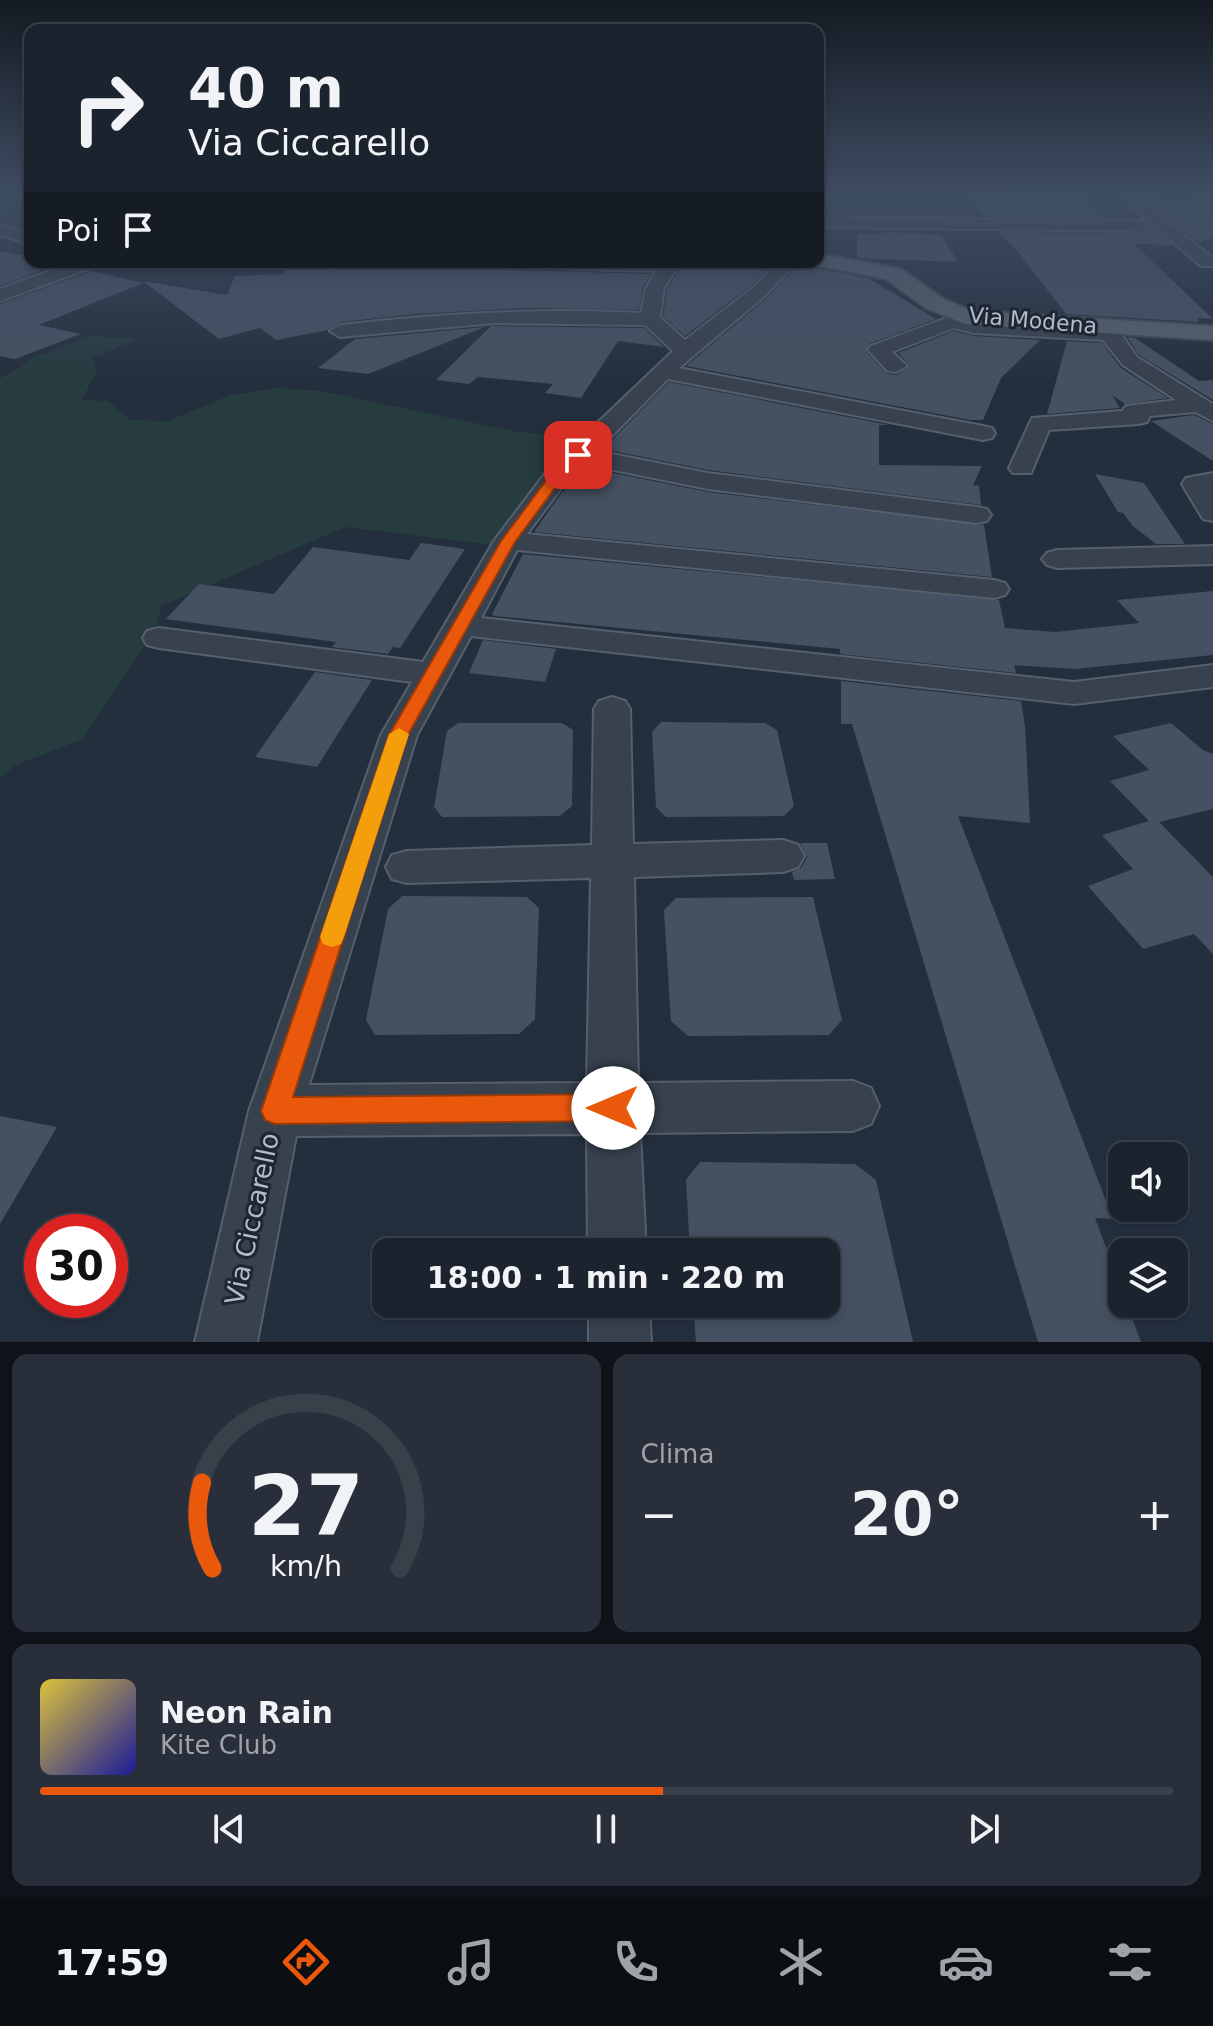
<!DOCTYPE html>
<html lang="it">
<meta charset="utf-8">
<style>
:root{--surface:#1b232e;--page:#282f3a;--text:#f1f3f6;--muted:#a0a4aa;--line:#39404a;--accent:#ea580c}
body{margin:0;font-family:"DejaVu Sans",sans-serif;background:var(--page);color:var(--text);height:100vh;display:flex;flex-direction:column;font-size:30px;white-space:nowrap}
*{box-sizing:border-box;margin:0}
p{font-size:26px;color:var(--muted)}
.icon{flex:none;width:44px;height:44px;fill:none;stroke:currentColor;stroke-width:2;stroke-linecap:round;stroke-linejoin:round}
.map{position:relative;height:1342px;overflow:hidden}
.panel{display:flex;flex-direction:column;gap:12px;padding:12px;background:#0f1319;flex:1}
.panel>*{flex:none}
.banner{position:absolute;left:24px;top:24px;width:800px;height:244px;border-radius:16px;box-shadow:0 4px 12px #0003,0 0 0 2px var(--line);background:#1b232e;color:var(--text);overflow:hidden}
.buttons{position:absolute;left:1108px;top:1142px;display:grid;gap:16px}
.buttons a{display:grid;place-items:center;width:80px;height:80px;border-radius:16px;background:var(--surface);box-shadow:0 4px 12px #0003,0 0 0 2px var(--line);font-size:40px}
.speed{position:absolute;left:24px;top:1214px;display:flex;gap:16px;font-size:40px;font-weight:700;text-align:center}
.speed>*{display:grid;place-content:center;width:104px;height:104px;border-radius:50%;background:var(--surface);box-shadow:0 4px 12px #0003,0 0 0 2px var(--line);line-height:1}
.speed .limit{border:12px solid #d22;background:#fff;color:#111}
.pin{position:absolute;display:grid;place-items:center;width:68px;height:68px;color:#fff;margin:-34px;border-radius:16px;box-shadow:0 4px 12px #0006}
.me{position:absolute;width:88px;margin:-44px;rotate:270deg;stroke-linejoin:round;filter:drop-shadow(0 0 6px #0008)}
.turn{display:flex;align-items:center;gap:28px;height:168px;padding:0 32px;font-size:36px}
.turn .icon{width:104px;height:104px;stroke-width:2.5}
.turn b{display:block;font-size:56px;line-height:68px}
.then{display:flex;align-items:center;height:76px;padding:0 32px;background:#0003;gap:16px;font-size:30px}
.big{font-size:60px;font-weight:800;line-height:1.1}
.panel .widget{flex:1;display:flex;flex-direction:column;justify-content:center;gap:12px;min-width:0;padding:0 28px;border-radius:16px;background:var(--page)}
.panel .dial{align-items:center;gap:0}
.dial svg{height:208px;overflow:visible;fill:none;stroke:var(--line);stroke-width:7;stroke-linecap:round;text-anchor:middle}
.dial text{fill:var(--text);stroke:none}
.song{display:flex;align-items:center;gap:24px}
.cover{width:96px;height:96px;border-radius:12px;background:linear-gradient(135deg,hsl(50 70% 55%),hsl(240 70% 35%))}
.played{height:8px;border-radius:4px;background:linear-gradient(90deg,var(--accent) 55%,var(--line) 55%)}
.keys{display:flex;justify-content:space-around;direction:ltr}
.heat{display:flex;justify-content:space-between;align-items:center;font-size:44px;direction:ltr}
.panel .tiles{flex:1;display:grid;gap:12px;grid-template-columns:1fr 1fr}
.widget:last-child{grid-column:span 2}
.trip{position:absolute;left:372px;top:1238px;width:468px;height:80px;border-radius:16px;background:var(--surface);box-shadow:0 4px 12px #0003,0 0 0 2px var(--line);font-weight:800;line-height:80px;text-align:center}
.dock{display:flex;height:128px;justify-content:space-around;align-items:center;background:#0b0e12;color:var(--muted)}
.dock .icon{width:56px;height:56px}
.dock .on{color:var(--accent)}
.dock b{font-size:36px;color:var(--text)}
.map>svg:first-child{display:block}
.green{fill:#263c3f}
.building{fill:#455162}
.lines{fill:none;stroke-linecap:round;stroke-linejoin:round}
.minor-casing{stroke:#565f6c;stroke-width:4}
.major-casing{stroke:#414a57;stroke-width:4}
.minor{fill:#38414e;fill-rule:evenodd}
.major{fill:#56606e;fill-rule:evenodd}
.route{fill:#ea580c;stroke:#983908;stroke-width:2}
.slow{fill:#f59e0b}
.labels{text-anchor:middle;stroke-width:6;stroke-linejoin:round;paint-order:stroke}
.far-street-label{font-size:22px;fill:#b4bcc9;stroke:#1d2633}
.street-label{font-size:26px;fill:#b4bcc9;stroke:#1d2633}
</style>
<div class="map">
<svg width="1213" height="1342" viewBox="0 0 1213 1342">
<rect width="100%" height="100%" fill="#242f3e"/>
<path class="green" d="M91,336L137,339L93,358L97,370L82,400L108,401L130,420L168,421L231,395L276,388L322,391L517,432L548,434L590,422L588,433L492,545L345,527L161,606L157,626L83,739L16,765L0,778V378L30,362L27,360Z"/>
<path class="building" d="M964,195H1077L1105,218L984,216Z
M1213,195V238L1199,243L1151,204L1166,200L1182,203Z
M1153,229L1172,245L1134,244L1213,319L1197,318L1199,322L1066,314L1015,248L999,232L1144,234Z
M882,232L941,235L958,262L857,258L858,234H884Z
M0,251L30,257V262L59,264L0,286Z
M402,262L505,263L516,270L651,274L643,287L639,310L528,308L415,314L340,322L328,330L276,340L260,328L219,339L143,281L227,295L235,276L283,274L290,264L329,272L356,264Z
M684,262H766L773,263L753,284L685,336L663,316L667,289Z
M797,265L868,278L936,319L869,344L866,352L888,374L897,375L910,366L898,353L954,331L974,336L1040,340L1001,378L983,420H970L686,366L769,296Z
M91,271L143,283L39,325L81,334L15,359L0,356V304Z
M491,326L644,328L664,347L618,341L581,398L545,393L553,384L478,377L469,384L436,380Z
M485,327L368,374L318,368L355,339Z
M1127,337L1135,338L1199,381L1213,380V400L1139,355Z
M1067,341L1102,343L1121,368L1168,398L1125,404L1112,395L1120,408L1047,414Z
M669,382L889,425H879V465L982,466L973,485L979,486L981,505L708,470L603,449Z
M1194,415L1213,424V461L1151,421Z
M588,468L708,492L984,525L992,577L534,532L562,492Z
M1095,474L1144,483L1185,544H1156L1133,526L1123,513L1118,512Z
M421,543L465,549L400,648L393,647L388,654L332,647L336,642L166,619L199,584L274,594L313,547L409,560Z
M523,554L999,600L1005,628L1055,632L1139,623L1117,600L1213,591V655L1075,669L1014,665L1016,673L840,654V649L494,616L492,614Z
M483,640L556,649L545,682L469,673Z
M315,672L372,680L317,767L255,757Z
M841,681L1021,701L1025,726L1030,823L958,816L1113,1219L1095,1218L1122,1291V1304H1127L1141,1342H1038L852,724H841Z
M661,722L765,723L777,730L794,806L784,816L666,817L656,807L652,732Z
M458,723H562L573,730L572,806L560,816L442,817L434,807L447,731Z
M1171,723L1203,750L1213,754V809L1159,822L1213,877V954L1194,934L1143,949L1088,886L1133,869L1102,835L1149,821L1110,781L1149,770L1113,736Z
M800,843H827L835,879L794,880L792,872L801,868L807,857Z
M402,896L527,897L539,908L535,1019L519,1034L375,1035L366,1020L388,909Z
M813,897L842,1020L829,1035L688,1036L671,1021L664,910L676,898Z
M0,1116L57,1127L0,1224Z
M700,1162L855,1164L876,1180L913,1342H696L693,1304H826V1252H690L686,1180Z"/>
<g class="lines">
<g class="minor-casing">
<path id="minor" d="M1136,195H1155L1143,202L1213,258V266H1201L1128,204V198Z
M818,217L1144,221L1152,226L1144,231L818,227Z
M0,225L30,234V244L0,235Z
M74,262H98L96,266L0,301V289Z
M354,262C344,271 313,272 302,263Z
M508,262H681L664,288L660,317L685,340L755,286L778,262H796L767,294L679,368L983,426L992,428L995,433L992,438L983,440L668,379L597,451L708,473L977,507L987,509L991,515L987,521L977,523L708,489L584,464L565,483L527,534L994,580L1005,583L1009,589L1005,595L994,598L517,550L481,618L1074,682L1213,665V687L1074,704L471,636L417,735L309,1085L587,1083L591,878L407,883L392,879L386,867L392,855L407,851L592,845L594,709L599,701L612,697L625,701L630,709L633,844L783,840L798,845L804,856L798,867L783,872L634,877L638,1083L853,1081L871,1088L879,1106L871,1124L853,1131L640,1133L646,1252H588L587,1134L296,1136L257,1342H195L249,1111L381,735L412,682L159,648L147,645L143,638L147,631L159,628L423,662L494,541L547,471L673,351L645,325L495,323L340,337L330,331L340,325C440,313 540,308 641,313L646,288L656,271L516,267Z
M965,311L972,313L974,321L1114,330L1121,334L1137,357L1213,404V421L1195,412L1150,416L1147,422L1139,424L1049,430L1031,473H1013L1009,468L1032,418L1122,411L1126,406L1176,400L1123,365L1103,340L974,333L954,328L892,352L907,366L896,372L888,371L868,350L871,346Z
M1213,473V521L1203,519L1182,484L1186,478Z
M1213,546V564L1057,568L1047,565L1042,559L1047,553L1057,550Z
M589,1304H649L651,1342H589Z"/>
</g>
<g class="major-casing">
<path id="major" d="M818,254L901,269L942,298L971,311L1213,326V340L965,324L926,308L886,279L811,264L809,262H818Z"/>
</g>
<use href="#minor" class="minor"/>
<use href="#major" class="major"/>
</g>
<linearGradient id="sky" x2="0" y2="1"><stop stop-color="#141a22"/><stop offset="0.51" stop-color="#3f4d63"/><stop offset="1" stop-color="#3f4d63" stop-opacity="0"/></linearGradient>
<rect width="1213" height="382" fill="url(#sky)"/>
<path class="route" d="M574,452L585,455L561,480L515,542L408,735L293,1097L613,1094L623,1098L627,1108L623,1117L613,1121L275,1124L265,1120L261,1111L389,735L501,541L551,474Z"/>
<path class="slow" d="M399,728L409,734L344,937L341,944L332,947L323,944L320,937L389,734Z"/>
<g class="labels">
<g class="far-street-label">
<text transform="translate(1033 320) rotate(5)" y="8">Via Modena</text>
</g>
<g class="street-label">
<text transform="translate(252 1219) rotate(-78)" y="9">Via Ciccarello</text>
</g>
</g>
</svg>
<div class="buttons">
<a><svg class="icon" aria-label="sound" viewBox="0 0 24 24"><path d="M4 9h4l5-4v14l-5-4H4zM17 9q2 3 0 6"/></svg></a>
<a><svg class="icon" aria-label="layers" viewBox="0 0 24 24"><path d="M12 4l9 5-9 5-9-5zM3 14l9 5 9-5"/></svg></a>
</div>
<div class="speed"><div class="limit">30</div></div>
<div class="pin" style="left:578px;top:455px;background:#d93025"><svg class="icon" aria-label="arrive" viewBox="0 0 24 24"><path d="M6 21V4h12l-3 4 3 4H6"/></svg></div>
<svg class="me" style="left:613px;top:1108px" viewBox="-20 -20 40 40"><circle r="19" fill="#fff"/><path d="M0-13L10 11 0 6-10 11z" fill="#ea580c"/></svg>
<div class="trip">18:00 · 1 min · 220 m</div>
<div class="banner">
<div class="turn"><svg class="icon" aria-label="right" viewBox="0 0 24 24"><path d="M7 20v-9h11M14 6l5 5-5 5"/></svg><div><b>40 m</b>Via Ciccarello</div></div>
<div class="then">Poi<svg class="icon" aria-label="arrive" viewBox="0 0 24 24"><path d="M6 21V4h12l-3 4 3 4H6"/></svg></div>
</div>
</div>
<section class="panel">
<div class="tiles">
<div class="widget dial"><svg viewBox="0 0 100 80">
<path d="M14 69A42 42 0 1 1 86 69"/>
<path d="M14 69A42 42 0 0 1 10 36" stroke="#ea580c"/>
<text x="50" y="56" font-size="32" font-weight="700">27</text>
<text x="50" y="72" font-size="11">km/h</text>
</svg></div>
<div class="widget"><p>Clima</p>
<div class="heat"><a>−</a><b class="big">20°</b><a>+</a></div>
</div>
<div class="widget">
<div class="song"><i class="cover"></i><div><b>Neon Rain</b><p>Kite Club</p></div></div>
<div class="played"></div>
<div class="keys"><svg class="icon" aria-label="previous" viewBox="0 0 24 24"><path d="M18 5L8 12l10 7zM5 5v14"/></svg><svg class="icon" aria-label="pause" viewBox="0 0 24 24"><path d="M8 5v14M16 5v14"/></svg><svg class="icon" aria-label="next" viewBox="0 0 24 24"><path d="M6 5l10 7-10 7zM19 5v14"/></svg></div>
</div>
</div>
</section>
<nav class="dock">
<b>17:59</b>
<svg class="icon on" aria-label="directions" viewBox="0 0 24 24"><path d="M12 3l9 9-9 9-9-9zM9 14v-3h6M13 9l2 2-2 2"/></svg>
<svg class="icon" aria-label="music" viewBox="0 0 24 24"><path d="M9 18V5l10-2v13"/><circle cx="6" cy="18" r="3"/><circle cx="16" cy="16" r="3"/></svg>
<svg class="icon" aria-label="phone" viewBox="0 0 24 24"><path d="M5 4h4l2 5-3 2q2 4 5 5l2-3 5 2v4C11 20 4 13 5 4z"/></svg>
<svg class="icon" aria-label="climate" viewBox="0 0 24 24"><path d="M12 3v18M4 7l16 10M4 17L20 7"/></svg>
<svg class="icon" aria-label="car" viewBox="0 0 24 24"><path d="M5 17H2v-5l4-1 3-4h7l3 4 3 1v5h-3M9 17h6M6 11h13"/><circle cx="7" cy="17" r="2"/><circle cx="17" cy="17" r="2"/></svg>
<svg class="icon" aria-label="filters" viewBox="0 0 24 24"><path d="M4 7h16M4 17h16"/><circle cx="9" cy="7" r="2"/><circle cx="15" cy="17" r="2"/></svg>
</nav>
